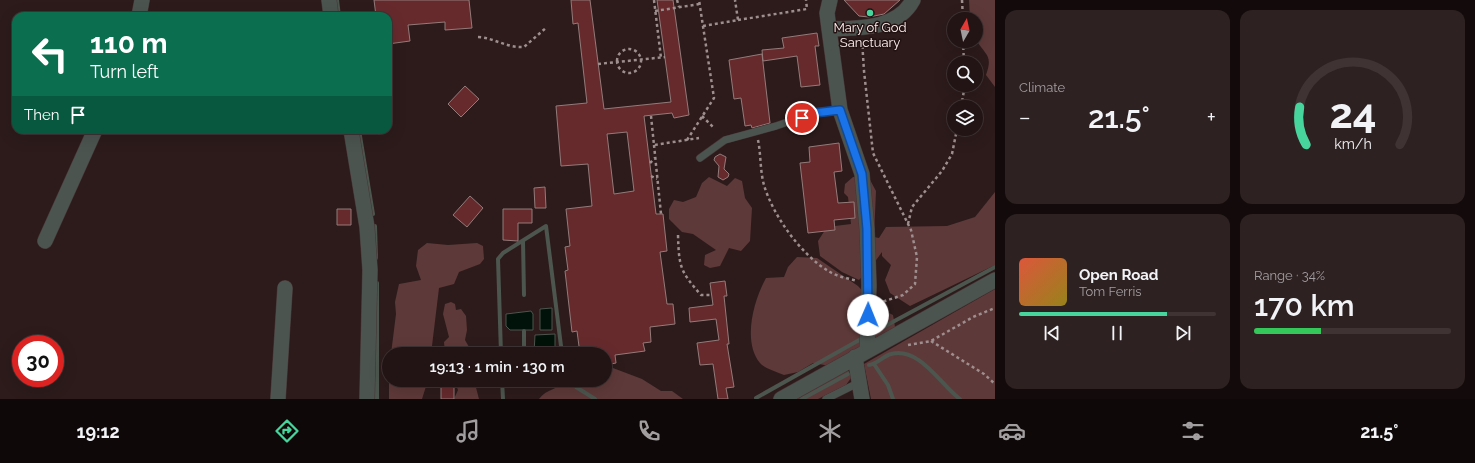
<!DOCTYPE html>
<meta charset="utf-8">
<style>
:root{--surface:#221414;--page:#2e2122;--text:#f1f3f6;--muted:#a29ea0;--line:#3f3334;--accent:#48d49d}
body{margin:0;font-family:Raleway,sans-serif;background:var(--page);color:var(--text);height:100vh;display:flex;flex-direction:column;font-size:15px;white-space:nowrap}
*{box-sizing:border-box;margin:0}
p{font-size:13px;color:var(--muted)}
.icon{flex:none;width:22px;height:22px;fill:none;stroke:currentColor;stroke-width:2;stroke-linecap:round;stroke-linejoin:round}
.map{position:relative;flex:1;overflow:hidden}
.side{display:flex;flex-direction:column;gap:10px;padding:10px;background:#130b0b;width:480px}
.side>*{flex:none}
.banner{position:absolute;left:12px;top:12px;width:380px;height:122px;border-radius:12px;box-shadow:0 4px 16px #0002,0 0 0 1px var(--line);background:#0b6e4f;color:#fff;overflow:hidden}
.needle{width:26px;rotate:9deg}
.buttons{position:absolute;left:947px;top:12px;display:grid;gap:8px}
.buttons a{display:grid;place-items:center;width:36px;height:36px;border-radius:50%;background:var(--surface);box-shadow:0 4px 16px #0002,0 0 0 1px var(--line);font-size:20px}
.speed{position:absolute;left:12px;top:335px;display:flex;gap:8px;font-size:20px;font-weight:700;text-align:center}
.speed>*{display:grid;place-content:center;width:52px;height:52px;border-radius:50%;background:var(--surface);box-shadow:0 4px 16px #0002,0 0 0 1px var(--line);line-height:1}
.speed .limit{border:6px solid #d22;background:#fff;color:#111}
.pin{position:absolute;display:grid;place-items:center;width:34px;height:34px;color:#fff;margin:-17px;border:2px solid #fff;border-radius:50%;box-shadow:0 1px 4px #0007}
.me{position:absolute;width:44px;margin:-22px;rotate:1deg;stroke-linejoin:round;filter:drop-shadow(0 0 3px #0008)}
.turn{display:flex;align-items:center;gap:14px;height:84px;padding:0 12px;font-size:18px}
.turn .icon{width:52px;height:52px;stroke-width:2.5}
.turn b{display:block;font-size:28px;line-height:34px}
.then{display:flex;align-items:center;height:38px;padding:0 12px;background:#0003;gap:8px;font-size:15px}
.big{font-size:30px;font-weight:600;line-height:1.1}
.side .widget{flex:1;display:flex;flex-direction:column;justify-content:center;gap:6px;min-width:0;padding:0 14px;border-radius:12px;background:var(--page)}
.side .dial{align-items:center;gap:0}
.dial svg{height:104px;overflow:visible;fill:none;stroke:var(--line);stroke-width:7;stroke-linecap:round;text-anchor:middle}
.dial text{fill:var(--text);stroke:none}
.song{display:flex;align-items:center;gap:12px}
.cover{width:48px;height:48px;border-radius:6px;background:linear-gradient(135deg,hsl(10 70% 55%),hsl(50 70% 35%))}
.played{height:4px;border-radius:2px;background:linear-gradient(90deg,var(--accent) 75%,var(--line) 75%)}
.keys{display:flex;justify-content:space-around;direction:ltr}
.heat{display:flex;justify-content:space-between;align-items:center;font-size:22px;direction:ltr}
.charge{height:6px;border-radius:3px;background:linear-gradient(90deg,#34c759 34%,var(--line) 0)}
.side .tiles{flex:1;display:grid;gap:10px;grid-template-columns:repeat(2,1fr)}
.trip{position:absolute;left:382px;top:347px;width:230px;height:40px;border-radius:20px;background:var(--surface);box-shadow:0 4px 16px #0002,0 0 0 1px var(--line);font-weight:600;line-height:40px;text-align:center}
.tabs{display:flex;height:64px;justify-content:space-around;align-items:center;background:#0e0808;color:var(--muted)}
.tabs .icon{width:28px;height:28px}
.tabs .current{color:var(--accent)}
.tabs b{font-size:18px;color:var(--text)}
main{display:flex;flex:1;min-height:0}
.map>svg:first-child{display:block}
.green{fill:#5e3939}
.water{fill:#001209;stroke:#4c554e}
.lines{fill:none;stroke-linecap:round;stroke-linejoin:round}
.stream{stroke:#4c554e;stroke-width:4}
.building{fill:#662a2d;stroke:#937b7a;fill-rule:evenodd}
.service-casing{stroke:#463535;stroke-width:8}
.minor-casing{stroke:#463535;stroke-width:16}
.path{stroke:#9e8e8e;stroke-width:2.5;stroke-dasharray:3 3;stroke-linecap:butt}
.service{stroke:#4c5450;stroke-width:7}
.minor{stroke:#4c5450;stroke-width:15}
.route-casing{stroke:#114b97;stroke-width:10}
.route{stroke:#1a73e8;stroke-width:7}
.poi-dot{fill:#48d49d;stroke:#231212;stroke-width:1.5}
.labels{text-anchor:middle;stroke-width:3;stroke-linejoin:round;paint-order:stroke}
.poi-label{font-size:13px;fill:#fff1f0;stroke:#231212}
</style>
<main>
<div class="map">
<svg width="995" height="399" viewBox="0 0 995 399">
<rect width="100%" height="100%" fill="#2d1b1b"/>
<path class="green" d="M969,0H995V87L986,75C993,55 986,56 977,41C974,36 976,25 976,19H970Z
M709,177L727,186L735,178L742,181L745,198L752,208L750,241L741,251L729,248L720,266L710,268L704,265L705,255L716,250L693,234L682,232L669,219V209L674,200L683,202L696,197L702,183Z
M853,177L869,178L876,191L874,237L879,238L886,227L947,226L975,217L995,192V265L910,306L890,293L885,280L891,265L882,256V252L874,263L859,280L842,272L820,256L818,241L827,227L851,224L848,197L844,193L845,184Z
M427,243L448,245L477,243L483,246L484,259L480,264L459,272L454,284L439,288L431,354H391L396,314L395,302L399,284L421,280L416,266L418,250Z
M797,257L817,258L858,286L877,307L893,315L895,327L891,332L830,366L813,363L798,372L784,375C777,372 764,368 760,363C742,341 754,300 766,278L784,277L788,267Z
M995,289V399H871L864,364Z
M451,302L455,304L456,310L461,309L466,316L467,330L465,340L473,354H445L444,342L449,337L443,314L445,304Z
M605,365L642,379L661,391H672L683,399H687H539C546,389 559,389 568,380H605Z
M845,371H849L851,378L846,385L818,399H795Z
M389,377V380H428L422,399H389Z
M454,380H474L479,399H454L458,390Z"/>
<path class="water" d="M552,308V330H540V309Z
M531,311L533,314V330H510L506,326V314Z
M555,334V353H534L535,335Z"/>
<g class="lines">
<path class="stream" d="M337,0L339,16
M359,130L373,214
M375,226L376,258
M523,241L524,295
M524,331V354
M874,332L995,267
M501,354L498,259L503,253L546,226L562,354
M874,364L888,385L893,399
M869,365C878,364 883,356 891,354C919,346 941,385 960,399
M502,380L503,399
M573,380L576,387L595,399
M756,398L861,339
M377,399V283
M802,399L848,374"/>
</g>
<path class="building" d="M374,0H469L472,28L445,30V22L408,25L410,41L388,44V16H376Z
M571,0H590L604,109L671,102L657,0H673L689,115L674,118L672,113L644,116L656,214H663L667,251L660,252L667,304H673L675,324L650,327L651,342L643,343L645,351L615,355L616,363L605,365V354H580L577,331L572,332L565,271L568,270L565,247L570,246L566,209L592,206L588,164L561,166L556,106L587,103L578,23L573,24ZM627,132L634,191L614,194L607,134Z
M844,0H900L884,14L869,17L859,16Z
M817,33L819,46H815L820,85L801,87L797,56L763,61L762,50L784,48L782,38Z
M762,54L770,123L752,128L751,125L745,126L741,98L734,99L729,60Z
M465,86L479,99L461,117L448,104Z
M839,143L842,171L834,172L838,203L854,202L855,218L834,220L835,230L808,233L800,163L810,162L809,147Z
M720,154L726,157L724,169L729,174L728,177L723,180L718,177L719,166L714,160L715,157Z
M545,187L546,208H535L534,188Z
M470,196L483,208L467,227L453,215Z
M337,209H351V225H337Z
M503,209H532V223H518V241L503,240Z
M725,281L727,296H724L729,344H727L734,387L726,388L728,399H718L713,364L700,365L697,343L719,340L716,319L690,322L689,308L713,305L710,283Z
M441,380H454V399H441Z"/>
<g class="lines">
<g class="service-casing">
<path id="service" d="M700,158L725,140L776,126L814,113L840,110
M826,399L858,383"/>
</g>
<g class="minor-casing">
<path id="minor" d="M329,0L331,16
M830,0L827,13L829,29C858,28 897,30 913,0
M139,16L142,0
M829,29L840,110L862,174L867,229L869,285L867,350
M351,130L367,227L370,270L367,399
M45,241L95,130
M855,357L862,399
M278,399L285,288
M781,399L995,280"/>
</g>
<path class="path" d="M654,0L661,58
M677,0L679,7
M962,0L963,19
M655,11L700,4
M738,20L807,9L806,0
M703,26L738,20L735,0
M478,37C495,38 506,48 524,47L547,27
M862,40L864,71L873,153L911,230L917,257L915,284L903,295L882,302
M963,41L964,63
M617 61a12 12 0 1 1 24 0a12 12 0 1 1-24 0Z
M598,64L665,57
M961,107L965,85
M651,116L654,145L699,138
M702,116L714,128
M687,140L714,98L699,0
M758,140C761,154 760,171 764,185C773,216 802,256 830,272C838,277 848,278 857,281
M654,145L661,214
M650,163L655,158
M651,176L657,179
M908,224L912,207L942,171L952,154L957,129
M678,235C679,267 680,271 701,295H712
M931,341L984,374L995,384
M908,345L931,341L973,317L995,308"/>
<use href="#service" class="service"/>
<use href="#minor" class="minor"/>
</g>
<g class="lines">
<g class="route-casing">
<path id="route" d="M802,118L814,113L840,110L862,174L867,229L868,315"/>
</g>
<use href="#route" class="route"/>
</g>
<circle class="poi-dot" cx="870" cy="13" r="4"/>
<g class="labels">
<g class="poi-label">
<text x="870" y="32">Mary of God<tspan x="870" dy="15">Sanctuary</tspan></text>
</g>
</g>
</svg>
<div class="buttons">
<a><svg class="needle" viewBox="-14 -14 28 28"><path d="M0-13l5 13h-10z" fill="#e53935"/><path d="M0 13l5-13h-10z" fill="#a29ea0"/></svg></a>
<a><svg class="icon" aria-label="search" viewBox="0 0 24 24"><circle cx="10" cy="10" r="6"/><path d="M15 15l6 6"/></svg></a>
<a><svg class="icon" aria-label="layers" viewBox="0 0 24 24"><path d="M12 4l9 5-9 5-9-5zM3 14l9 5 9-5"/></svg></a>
</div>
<div class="speed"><div class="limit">30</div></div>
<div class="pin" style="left:802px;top:118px;background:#d93025"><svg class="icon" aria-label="arrive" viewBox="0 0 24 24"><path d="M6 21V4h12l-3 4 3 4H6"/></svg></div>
<svg class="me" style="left:868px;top:315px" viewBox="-20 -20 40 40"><circle r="19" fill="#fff"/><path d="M0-13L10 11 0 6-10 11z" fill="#1a73e8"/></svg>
<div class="trip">19:13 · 1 min · 130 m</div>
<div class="banner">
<div class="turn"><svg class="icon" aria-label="left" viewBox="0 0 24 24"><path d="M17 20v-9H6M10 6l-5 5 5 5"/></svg><div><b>110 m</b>Turn left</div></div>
<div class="then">Then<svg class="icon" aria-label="arrive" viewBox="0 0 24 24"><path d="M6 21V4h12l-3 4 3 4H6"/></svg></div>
</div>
</div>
<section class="side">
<div class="tiles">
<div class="widget"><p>Climate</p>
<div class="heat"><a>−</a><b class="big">21.5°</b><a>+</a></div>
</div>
<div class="widget dial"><svg viewBox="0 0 100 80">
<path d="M14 69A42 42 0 1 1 86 69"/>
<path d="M14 69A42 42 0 0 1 9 40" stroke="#48d49d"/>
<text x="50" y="56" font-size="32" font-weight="700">24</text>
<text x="50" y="72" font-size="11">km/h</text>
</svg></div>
<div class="widget">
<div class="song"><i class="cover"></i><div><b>Open Road</b><p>Tom Ferris</p></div></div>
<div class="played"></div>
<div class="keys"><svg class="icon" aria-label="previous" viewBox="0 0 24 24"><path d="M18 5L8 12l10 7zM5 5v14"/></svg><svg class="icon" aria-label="pause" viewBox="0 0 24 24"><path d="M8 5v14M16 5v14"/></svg><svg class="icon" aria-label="next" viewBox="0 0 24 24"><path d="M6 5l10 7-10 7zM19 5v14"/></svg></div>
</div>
<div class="widget"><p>Range · 34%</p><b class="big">170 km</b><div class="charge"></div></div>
</div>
</section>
</main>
<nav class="tabs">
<b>19:12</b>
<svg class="icon current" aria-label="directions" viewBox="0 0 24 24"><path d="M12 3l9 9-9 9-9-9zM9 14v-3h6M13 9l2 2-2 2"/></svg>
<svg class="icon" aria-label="music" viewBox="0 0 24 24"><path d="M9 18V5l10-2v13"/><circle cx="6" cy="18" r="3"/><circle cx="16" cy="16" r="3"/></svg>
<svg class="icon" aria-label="phone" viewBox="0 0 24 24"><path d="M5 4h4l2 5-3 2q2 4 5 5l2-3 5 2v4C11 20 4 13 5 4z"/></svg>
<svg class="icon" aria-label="climate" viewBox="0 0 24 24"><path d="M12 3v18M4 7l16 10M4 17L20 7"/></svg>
<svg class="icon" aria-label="car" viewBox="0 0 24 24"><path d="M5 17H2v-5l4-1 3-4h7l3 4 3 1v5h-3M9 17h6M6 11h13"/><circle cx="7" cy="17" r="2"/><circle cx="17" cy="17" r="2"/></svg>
<svg class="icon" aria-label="filters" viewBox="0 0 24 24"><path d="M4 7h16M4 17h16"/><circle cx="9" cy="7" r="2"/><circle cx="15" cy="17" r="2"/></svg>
<b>21.5°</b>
</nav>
